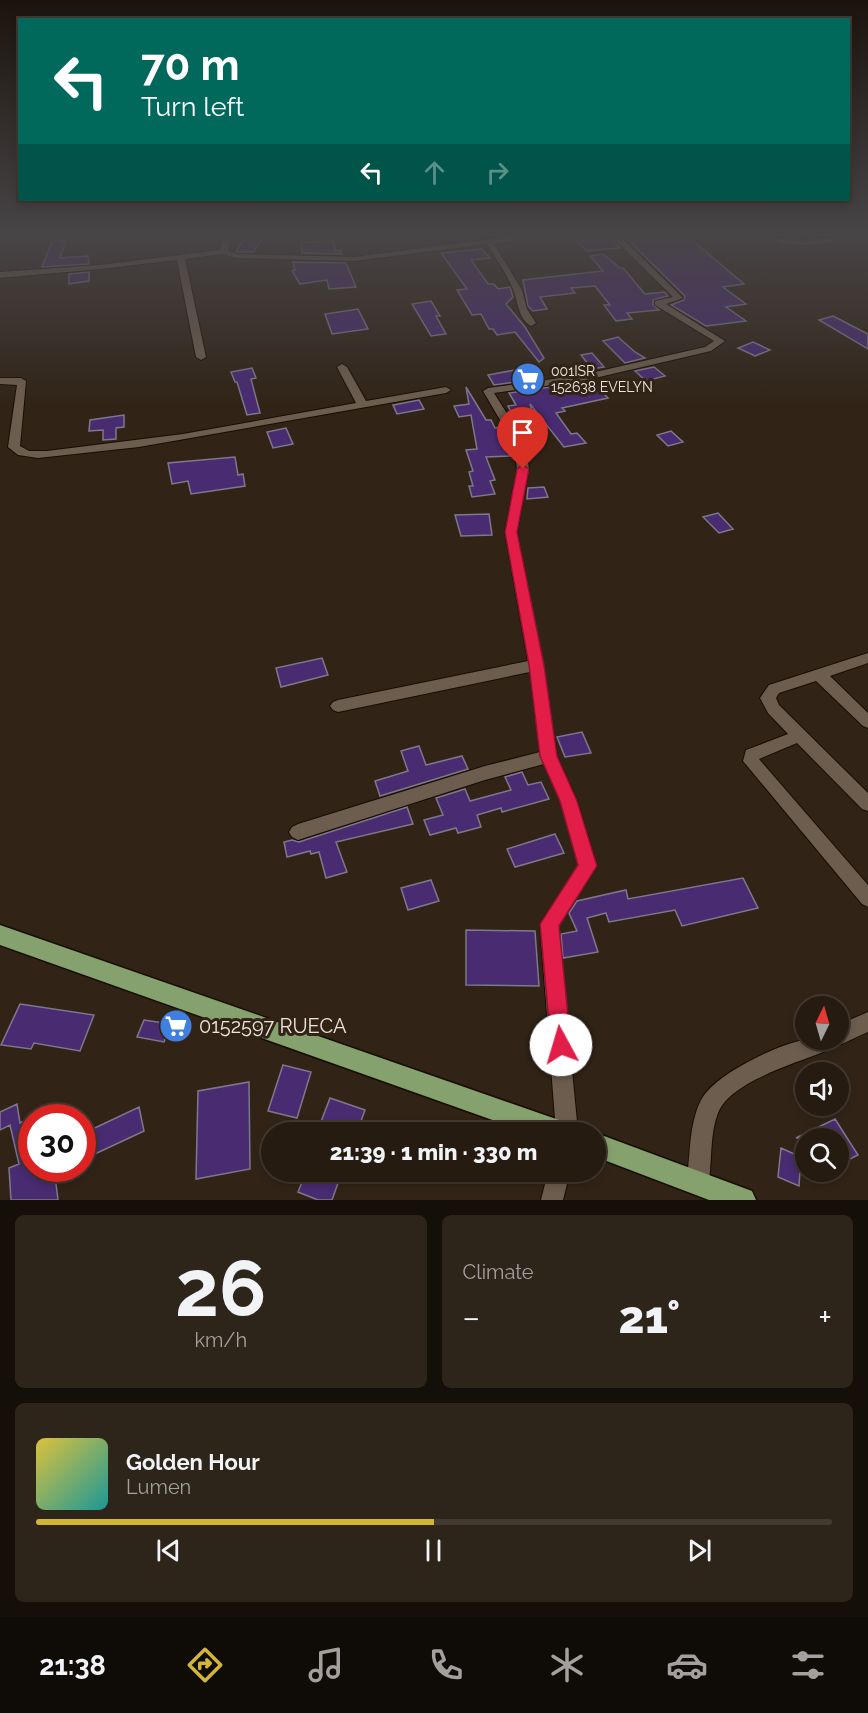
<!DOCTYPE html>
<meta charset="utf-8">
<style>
:root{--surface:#251b11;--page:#2d241a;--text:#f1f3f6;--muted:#a3a19f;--line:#423931;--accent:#d3b635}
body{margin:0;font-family:Raleway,sans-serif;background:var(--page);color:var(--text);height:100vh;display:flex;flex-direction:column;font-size:22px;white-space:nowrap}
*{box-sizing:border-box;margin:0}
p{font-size:20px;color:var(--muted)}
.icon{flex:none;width:33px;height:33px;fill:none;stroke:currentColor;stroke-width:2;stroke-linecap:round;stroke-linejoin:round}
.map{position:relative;height:1200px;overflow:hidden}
.drawer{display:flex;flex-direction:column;gap:15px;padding:15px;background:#140f09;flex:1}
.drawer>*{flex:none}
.guide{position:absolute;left:18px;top:18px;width:832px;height:183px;border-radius:0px;box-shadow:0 3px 9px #0003,0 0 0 2px var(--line);background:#00695c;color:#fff;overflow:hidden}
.needle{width:39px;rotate:5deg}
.controls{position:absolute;left:795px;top:996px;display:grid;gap:12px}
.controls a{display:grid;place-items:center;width:54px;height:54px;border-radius:50%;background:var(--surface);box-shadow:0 3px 9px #0003,0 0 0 2px var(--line);font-size:30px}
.speed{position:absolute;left:18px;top:1104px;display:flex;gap:12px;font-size:30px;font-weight:700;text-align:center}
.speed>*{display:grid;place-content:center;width:78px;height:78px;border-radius:50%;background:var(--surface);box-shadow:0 3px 9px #0003,0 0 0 2px var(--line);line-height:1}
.speed .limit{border:9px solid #d22;background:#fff;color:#111}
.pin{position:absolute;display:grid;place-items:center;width:51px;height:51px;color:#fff;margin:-62px -26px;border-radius:50% 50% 50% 0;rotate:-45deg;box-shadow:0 0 6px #0007}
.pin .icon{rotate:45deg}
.me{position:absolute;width:66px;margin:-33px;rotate:354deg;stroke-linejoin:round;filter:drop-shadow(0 0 4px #0008)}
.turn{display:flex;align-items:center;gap:21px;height:126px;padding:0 24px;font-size:27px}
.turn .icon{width:78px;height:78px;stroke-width:2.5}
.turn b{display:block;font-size:42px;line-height:51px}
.lanes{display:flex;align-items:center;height:57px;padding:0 24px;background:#0003;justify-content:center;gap:30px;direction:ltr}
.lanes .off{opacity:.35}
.big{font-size:45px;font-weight:800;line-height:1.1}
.drawer .widget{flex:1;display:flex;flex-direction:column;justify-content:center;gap:9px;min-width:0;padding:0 21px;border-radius:9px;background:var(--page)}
.drawer .dial{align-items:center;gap:0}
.dial b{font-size:78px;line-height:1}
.song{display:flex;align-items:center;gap:18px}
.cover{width:72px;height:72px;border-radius:9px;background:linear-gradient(135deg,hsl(50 70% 55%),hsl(180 70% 35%))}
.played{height:6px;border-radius:3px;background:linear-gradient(90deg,var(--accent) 50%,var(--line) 50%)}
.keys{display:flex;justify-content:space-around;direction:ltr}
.heat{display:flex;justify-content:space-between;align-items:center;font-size:33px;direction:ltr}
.drawer .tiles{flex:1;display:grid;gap:15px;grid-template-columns:1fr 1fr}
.widget:last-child{grid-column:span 2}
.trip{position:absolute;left:261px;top:1122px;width:345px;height:60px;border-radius:30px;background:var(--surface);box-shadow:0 3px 9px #0003,0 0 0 2px var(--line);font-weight:800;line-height:60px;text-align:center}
.tab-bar{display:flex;height:96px;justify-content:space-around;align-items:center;background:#0f0b07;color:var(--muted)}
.tab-bar .icon{width:42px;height:42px}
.tab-bar .current{color:var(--accent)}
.tab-bar b{font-size:27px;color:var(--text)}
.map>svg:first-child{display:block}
.building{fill:#482b71;stroke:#7e788b;stroke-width:1.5}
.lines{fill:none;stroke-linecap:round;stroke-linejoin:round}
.minor-casing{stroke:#180d03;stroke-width:2}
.major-casing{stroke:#180d03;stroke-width:3}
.minor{fill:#6c5d4e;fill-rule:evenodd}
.major{fill:#85a16e;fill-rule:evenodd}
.route{fill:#e11d48;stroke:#92132f;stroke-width:1.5}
.labels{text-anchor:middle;stroke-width:6;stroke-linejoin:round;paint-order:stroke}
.far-poi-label{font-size:14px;fill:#ede5dc;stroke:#312417;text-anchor:start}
.near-poi-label{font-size:20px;fill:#ede5dc;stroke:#312417;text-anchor:start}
</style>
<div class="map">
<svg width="868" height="1200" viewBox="0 0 868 1200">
<rect width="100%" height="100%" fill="#312417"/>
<path class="building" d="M245,236L262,238L254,252H236Z
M578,236H609L620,248L587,251L577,242H584Z
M624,236H687L744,284L723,287L746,304L726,307L746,321L706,326L671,305L684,300L685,296Z
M52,241H66L60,258L88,256L89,264L42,267Z
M334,241L335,251L340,250L342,254L302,253L301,242Z
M482,249L490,258L471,260L488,284H494L498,289L510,287L513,297L506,304L525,327L544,358L539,362L515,332L497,335L493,329H489L481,314L472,315L457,290L467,289L441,253Z
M603,254L620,268H623L645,294L665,292L668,296L653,300V305L659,310L627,313L632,319L616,321L604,305H610L595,286L571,288L575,293L540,297L547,309L533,311L528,306L523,280L603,271L590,256Z
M293,262L346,263L356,287L329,289L327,280L300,284L292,271L295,270Z
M89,272V281L69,284V274Z
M431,301L440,316H436L446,334L431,336L412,304Z
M358,309L368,329L332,334L325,314Z
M833,316L868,334V349L819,320Z
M618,337L635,352L645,358L625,363L603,341Z
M753,342L770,350L755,356L738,348Z
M592,353L604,367L592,369L581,355Z
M536,366L544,378L494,385L488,375Z
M654,367L665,376L646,381L635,371Z
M252,368L256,378L251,379L260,413L247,415L237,382H235L231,372Z
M591,381L608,398L562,408L565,411L556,413L571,434L577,433L586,443L564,447L530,404L540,444H528L508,406L516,405L509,393Z
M466,387L486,420H491L495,428L502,427L509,439L505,440L510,456L486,457L495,480L490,481L495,494L472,497L469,486H473L469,472L473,471L466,450L477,449L471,415L459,417L454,406L469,404Z
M419,400L424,409L397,414L393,405Z
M124,415V427L116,428V439L103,440V430L89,431L90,420Z
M286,428L293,444L273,448L267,432Z
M671,431L683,442L668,446L657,435Z
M235,457L238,475L243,474L245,486L191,494L188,481L172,484L168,463Z
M544,487L548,497L527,499L528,488Z
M718,513L733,529L719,533L703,517Z
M489,514L492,535L461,536L455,515Z
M322,658L328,675L281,687L276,668Z
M582,732L591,753L565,757L557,737Z
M419,746L426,765L462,756L468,769L380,796L375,781L408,771L401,751Z
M522,772L528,785L541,782L549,799L502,812L501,808L477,815L481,827L458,833L456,828L430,835L424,820L443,815L436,798L465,789L470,801L511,790L505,777Z
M407,807L413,824L336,842L347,872L326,878L319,852L311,854L310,851L287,857L284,842L292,840L299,842Z
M555,834L564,853L515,867L507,849Z
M743,878L758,908L682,926L675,910L609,922L606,913L587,918L598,952L563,958L561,934L577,931L569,913L577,901L626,890L628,899Z
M431,880L439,901L408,910L401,888Z
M466,930L535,931L539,986L466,985Z
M20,1004L94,1015L80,1051L34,1043L31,1049L1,1045Z
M144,1020L171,1024L164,1042L137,1037Z
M283,1065L311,1072L297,1118L268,1111Z
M249,1082L250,1169L196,1179L198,1091Z
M330,1098L365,1110L357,1132H334L319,1127Z
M17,1104L20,1123L32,1117V1168H54L58,1200H11L9,1168L19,1164L10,1125L0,1130V1112Z
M139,1107L144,1131L82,1160V1134Z
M835,1119L858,1155L838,1165V1138H796Z
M781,1148L801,1157L799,1186L778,1177Z
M306,1172H342L332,1200H318L298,1192Z"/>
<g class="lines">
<g class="minor-casing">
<path id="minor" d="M223,236H231L228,251L236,254L354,257L513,236H539L494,244L522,290L527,309L536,323L531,326C519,320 518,303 514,292C508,275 496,259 487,244L354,261L235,258L223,254L185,259L206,357L201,360L196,357L177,260L100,269L0,278V272L100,265L220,250Z
M611,236H620L683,298L666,304L725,341L711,351L582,381L494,393L525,442L529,469L517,532L543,665L557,756L577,801L597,866L558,926L578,1132H556L540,924L579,865L561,801L544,764L485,780L298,840L292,837L289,832L292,827L298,824L485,766L540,752L530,672L338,712L333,710L330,706L333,702L338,700L528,661L505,532L517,469L513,442L483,391L488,388L582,375L705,347L714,341L655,305V301L673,297Z
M767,236L795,241L847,236C828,245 784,251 767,236Z
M342,364L347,367L366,401L446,387L451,390L446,393L139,447L38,458L18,455L8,447L17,385L0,384V378H21L26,381L20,446L29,451H47L183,434L356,403L337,367Z
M868,653V663L830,676L868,713V728L863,726L816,681L779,693L776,698L779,705L868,793V811L862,809L797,743L759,759L868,885V907L862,904L743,761L746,750L788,734L768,713L760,698L769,685Z
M868,1012V1032C852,1039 838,1046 823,1052C794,1064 730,1082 718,1113C710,1133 712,1159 709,1181L706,1189L698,1192L690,1189L687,1181C690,1155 689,1124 701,1100C715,1074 775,1046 803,1040C812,1038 828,1040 838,1040V1025Z
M548,1172H570L563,1200H541Z"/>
</g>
<g class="major-casing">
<path id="major" d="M0,925L559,1120L568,1123L571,1132H526L0,945Z
M596,1133L752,1191L756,1200H709L596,1157Z"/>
</g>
<use href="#minor" class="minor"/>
<use href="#major" class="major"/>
</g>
<linearGradient id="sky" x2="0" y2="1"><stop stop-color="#1b140d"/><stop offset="0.58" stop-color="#484547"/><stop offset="1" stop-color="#484547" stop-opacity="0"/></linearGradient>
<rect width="868" height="404" fill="url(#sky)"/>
<path class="route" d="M523,465L529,469L517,532L544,665L557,756L577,801L597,866L559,926L571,1045L568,1053L561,1056L554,1053L551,1045L540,924L578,865L560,801L540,756L529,665L505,532L517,469Z"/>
<defs>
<g id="supermarket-disc" transform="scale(1.725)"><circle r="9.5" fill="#3f7fe0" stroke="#312417"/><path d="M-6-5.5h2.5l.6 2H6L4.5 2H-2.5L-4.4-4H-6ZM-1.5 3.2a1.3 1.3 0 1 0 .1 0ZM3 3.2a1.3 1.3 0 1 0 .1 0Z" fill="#fff"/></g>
</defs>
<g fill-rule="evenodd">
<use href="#supermarket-disc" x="528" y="379"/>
<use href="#supermarket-disc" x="176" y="1026"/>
</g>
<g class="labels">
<g class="far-poi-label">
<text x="551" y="376">001ISR<tspan x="551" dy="16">152638 EVELYN</tspan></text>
</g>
<g class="near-poi-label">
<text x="199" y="1033">0152597 RUECA</text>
</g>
</g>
</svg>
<div class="controls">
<a><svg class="needle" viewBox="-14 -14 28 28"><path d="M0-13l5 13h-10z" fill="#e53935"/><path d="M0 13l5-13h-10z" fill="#a3a19f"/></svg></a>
<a><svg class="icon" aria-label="sound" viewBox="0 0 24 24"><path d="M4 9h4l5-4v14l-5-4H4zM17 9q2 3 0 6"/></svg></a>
<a><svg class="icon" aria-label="search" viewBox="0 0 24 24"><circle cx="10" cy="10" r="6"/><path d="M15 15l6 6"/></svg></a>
</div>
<div class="speed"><div class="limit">30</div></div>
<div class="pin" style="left:523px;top:469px;background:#d93025"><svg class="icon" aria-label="arrive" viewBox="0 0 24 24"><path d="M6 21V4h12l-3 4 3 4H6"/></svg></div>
<svg class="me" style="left:561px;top:1045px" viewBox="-20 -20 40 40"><circle r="19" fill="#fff"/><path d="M0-13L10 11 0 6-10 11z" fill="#e11d48"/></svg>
<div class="trip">21:39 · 1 min · 330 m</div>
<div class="guide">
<div class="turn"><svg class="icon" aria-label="left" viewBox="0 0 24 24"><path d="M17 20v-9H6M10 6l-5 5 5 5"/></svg><div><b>70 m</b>Turn left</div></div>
<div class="lanes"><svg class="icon" aria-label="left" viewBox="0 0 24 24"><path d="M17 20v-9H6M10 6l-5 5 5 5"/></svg><svg class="icon off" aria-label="ahead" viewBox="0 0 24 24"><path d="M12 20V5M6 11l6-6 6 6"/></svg><svg class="icon off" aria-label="right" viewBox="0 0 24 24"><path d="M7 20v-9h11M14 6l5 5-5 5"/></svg></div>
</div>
</div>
<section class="drawer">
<div class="tiles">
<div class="widget dial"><b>26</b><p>km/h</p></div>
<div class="widget"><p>Climate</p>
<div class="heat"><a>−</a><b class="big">21°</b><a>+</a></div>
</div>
<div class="widget">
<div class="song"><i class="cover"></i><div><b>Golden Hour</b><p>Lumen</p></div></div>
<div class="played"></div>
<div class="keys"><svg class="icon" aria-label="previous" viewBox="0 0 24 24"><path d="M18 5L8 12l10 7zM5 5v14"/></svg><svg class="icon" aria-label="pause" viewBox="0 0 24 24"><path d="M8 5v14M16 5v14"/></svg><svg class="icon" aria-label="next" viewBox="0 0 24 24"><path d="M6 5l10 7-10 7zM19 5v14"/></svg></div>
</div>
</div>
</section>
<nav class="tab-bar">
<b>21:38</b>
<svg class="icon current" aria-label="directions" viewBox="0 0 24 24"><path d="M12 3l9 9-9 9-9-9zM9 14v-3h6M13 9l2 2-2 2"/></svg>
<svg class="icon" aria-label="music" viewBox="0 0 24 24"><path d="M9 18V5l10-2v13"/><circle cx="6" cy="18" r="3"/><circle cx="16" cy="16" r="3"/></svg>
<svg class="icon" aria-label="phone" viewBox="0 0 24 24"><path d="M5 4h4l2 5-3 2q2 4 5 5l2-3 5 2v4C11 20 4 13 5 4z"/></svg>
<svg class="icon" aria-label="climate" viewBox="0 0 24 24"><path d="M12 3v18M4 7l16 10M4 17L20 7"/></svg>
<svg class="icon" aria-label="car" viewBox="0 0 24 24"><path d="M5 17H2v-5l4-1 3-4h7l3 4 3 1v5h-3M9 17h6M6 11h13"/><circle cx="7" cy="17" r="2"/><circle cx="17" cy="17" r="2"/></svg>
<svg class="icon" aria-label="filters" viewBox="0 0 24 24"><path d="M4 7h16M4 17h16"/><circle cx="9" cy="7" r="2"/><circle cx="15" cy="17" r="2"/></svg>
</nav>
